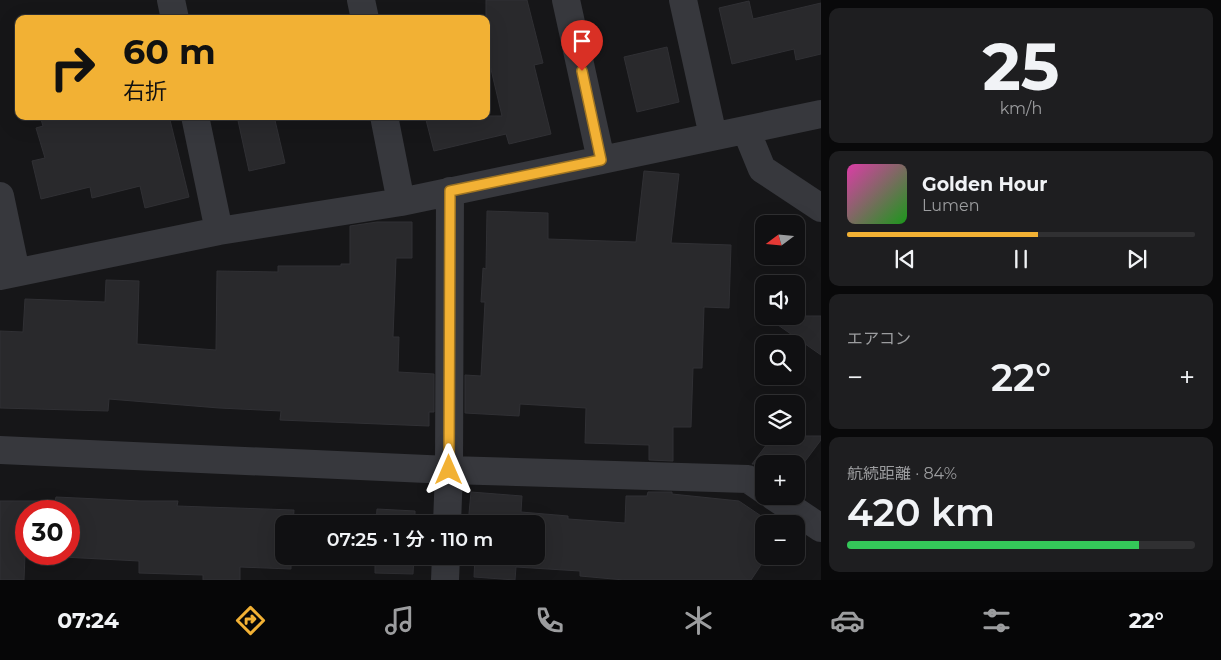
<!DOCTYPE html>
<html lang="ja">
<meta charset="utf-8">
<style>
:root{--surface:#101012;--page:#1e1e20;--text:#f1f3f6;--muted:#9c9d9f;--line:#303032;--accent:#f2b134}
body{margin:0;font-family:Montserrat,"Noto Sans JP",sans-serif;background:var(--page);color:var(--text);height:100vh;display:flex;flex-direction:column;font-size:19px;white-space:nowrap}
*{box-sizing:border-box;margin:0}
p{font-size:16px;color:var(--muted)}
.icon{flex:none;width:28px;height:28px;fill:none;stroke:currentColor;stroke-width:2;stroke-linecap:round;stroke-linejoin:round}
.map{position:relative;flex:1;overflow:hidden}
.drawer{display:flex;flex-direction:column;gap:8px;padding:8px;background:#09090a;width:400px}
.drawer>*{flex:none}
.banner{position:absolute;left:15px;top:15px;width:475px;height:105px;border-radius:10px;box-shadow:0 5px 20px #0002,0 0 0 1px var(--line);background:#f2b134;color:#111;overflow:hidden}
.needle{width:32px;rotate:254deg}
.buttons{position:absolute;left:755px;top:215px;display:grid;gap:10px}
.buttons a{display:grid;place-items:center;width:50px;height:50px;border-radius:10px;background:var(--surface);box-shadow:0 5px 20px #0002,0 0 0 1px var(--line);font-size:25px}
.speed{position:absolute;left:15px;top:500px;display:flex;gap:10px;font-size:25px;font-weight:700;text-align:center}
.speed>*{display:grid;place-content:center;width:65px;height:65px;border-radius:50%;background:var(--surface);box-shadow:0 5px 20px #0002,0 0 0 1px var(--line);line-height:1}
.speed .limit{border:8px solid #d22;background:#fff;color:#111}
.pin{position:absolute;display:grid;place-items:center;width:42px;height:42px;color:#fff;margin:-51px -21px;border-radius:50% 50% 50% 0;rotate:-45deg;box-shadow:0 0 5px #0007}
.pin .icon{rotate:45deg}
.me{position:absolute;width:55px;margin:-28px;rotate:0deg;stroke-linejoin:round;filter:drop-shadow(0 0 4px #0008)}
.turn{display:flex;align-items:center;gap:18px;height:105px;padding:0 25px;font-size:22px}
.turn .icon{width:65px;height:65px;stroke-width:2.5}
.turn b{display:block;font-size:35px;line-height:42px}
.big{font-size:38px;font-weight:600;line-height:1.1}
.drawer .widget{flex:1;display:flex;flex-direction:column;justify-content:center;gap:8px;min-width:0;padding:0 18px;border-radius:10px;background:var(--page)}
.drawer .dial{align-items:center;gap:0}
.dial b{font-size:65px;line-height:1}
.song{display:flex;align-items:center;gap:15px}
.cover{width:60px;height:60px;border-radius:8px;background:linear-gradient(135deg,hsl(320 70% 55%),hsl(120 70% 35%))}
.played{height:5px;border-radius:2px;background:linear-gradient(90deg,var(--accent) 55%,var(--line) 55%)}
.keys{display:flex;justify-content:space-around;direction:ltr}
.heat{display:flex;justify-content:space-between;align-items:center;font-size:28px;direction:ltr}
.charge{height:8px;border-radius:4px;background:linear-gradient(90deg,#34c759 84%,var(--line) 0)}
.trip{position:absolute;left:275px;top:515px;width:270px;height:50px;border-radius:10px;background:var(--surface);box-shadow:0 5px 20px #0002,0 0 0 1px var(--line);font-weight:600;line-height:50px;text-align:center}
.tab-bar{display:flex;height:80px;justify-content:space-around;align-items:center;background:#060607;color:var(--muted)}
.tab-bar .icon{width:35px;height:35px}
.tab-bar .on{color:var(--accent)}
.tab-bar b{font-size:22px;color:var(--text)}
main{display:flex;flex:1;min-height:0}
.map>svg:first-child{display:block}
.building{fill:#29292c;stroke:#303034;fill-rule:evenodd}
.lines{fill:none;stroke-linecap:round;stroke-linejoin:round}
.minor{stroke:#37383d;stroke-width:28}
.route-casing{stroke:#9d7322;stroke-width:12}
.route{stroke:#f2b134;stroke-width:9}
</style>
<main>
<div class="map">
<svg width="821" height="580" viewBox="0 0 821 580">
<rect width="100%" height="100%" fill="#161618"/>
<path class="building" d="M486,0H527L543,63L534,65L551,134L509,144L506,134L434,151L425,116H502L486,48Z
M749,1L753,19L821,3V54L796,60L794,49L732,64L719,8Z
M667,47L679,102L637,112L624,57Z
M40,116H169L189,197L145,208L140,186L92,198L90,187L41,199L32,161L45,158L36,128L43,126Z
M237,116H274L285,163L249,171Z
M644,171L679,174L671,243L731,245L729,308L704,307L702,368H693L691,427H673V461L649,460V445L585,443L586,408L520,404L519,416L465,413V375L481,376L485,302H481L483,268L486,269L487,211L548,213V239L636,242Z
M377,222H412V258H396L393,337H399L398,372L434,374V412H429V426L280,420L281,411L219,408L109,399L108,411L0,408V331L23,332L25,299L105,302L106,280L139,281L137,344L216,350L217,271L278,272V266H341V264H350V226Z
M765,316H821V355Z
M773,436H821V440L803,464H752Z
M471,492L522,496L521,512L568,516V519L625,523L626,496H647L648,492H672V494L739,501L773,524H764V556H767L751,580H624L580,576V571L516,567L515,580L474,577L475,557L471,556H536V524H468Z
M56,497L141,501H178L177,506L294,510L293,524H284V556H291V569L240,567V580H203V575L139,573V561L25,555L24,580H0V501H55ZM26,511H69V554H26Z
M377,509L415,511V524H376Z
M375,556H414L413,574L375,573Z"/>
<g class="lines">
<path class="minor" d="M171,0L175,19
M361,0L365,19
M566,0L601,160
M683,0L713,136
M195,116L219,231
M384,116L401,202
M746,130L762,169L821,208
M0,196L16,272
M0,276L219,231L401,202L821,114
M0,450L449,470L748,479L764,490
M773,496L821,528
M447,524L449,470L450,191
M445,580L446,556"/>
</g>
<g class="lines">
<g class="route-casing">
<path id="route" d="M449,470L450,191L601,160L582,71"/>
</g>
<use href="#route" class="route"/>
</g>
</svg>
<div class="buttons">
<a><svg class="needle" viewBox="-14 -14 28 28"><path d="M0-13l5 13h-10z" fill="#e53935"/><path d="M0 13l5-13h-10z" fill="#9c9d9f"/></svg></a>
<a><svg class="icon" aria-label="sound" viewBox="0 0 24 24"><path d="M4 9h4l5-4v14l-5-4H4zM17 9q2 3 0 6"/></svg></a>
<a><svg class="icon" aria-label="search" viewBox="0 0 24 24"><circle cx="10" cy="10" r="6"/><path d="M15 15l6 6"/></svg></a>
<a><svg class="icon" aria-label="layers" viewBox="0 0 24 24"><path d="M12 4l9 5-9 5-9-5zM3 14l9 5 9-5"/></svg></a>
<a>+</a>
<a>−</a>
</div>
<div class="speed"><div class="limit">30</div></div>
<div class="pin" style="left:582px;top:71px;background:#d93025"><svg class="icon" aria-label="arrive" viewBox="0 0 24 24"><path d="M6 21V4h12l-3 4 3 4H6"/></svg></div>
<svg class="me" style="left:449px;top:470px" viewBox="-20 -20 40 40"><path d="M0-17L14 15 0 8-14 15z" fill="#f2b134" stroke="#fff" stroke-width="4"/></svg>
<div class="trip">07:25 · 1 分 · 110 m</div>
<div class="banner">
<div class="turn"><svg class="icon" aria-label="right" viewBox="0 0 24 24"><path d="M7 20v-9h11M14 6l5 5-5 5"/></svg><div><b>60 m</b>右折</div></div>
</div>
</div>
<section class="drawer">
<div class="widget dial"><b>25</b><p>km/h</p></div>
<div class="widget">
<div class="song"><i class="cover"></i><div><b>Golden Hour</b><p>Lumen</p></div></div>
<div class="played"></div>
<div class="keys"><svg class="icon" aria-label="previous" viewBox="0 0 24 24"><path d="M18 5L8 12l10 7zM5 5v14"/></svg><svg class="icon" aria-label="pause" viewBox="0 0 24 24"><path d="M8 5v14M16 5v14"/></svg><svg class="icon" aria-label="next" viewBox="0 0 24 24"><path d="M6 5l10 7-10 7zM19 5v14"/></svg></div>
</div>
<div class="widget"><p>エアコン</p>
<div class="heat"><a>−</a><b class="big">22°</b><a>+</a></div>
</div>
<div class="widget"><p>航続距離 · 84%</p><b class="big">420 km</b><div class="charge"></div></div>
</section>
</main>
<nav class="tab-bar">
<b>07:24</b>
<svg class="icon on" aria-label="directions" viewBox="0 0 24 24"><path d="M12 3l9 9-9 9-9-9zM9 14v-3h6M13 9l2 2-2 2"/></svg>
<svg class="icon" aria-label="music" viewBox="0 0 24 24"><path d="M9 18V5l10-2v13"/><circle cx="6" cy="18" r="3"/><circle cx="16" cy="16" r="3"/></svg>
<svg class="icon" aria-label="phone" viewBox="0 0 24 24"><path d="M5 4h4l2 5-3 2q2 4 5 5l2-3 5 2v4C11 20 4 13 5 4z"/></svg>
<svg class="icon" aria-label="climate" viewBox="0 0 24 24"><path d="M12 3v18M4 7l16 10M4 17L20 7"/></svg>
<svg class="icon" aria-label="car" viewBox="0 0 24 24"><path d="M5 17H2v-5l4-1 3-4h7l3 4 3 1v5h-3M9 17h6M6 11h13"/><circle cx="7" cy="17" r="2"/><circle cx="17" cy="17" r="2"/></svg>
<svg class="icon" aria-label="filters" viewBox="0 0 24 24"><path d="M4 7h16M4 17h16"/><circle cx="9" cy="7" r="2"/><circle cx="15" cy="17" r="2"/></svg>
<b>22°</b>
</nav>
